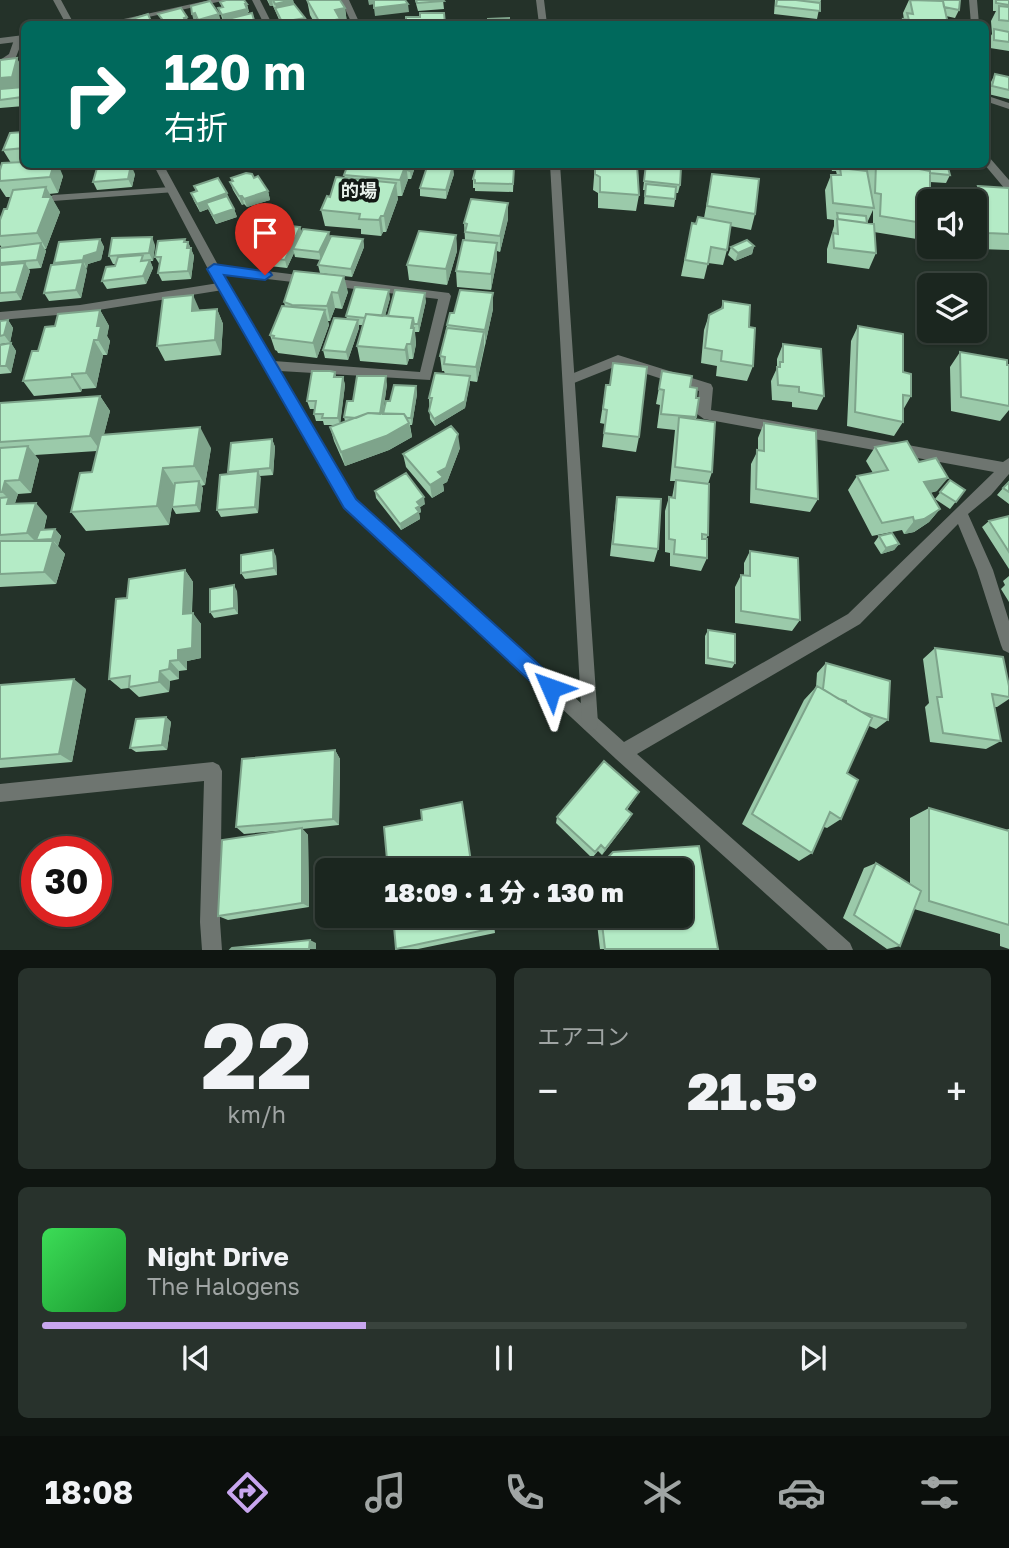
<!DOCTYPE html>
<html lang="ja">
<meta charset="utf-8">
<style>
:root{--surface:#1b261f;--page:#28322c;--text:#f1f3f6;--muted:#a0a5a4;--line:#39433d;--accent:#c8a6ef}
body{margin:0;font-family:"Golos Text","Noto Sans JP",sans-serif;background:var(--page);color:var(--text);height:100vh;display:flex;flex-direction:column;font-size:26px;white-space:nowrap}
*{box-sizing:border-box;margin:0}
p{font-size:23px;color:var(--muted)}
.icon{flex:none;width:38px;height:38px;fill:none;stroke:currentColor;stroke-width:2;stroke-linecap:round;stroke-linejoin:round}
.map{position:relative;height:950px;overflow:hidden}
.details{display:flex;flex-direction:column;gap:18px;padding:18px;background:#0f1511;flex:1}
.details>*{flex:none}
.top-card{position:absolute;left:21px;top:21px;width:968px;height:147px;border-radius:10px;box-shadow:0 2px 5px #0004,0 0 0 2px var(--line);background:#00695c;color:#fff;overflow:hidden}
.buttons{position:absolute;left:917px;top:189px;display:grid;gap:14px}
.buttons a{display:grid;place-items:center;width:70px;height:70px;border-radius:10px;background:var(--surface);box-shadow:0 2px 5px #0004,0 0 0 2px var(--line);font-size:35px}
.speed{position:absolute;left:21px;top:836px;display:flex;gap:14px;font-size:35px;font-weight:700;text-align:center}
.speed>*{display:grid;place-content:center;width:91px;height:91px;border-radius:50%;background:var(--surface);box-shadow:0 2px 5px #0004,0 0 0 2px var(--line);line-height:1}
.speed .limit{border:10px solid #d22;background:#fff;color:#111}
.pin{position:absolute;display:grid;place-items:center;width:60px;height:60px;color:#fff;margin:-72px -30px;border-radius:50% 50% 50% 0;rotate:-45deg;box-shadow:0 0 7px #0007}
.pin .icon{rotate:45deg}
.me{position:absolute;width:77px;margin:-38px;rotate:313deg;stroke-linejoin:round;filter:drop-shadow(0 0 5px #0008)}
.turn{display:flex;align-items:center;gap:24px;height:147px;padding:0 28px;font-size:32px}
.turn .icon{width:91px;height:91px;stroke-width:2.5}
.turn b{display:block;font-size:49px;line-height:60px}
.big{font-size:52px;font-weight:800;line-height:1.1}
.details .widget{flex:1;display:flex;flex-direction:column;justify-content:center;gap:10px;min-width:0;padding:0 24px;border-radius:10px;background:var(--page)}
.details .dial{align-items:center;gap:0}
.dial b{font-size:91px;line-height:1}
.song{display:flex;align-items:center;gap:21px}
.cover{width:84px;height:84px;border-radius:10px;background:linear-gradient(135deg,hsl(130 70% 55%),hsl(130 70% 35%))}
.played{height:7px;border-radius:4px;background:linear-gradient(90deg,var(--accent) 35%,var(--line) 35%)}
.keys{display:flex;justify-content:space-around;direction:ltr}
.heat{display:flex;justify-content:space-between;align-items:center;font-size:38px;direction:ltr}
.details .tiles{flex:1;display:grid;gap:18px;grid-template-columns:1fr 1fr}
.widget:last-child{grid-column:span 2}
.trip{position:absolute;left:315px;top:858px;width:378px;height:70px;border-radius:10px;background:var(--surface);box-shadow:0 2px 5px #0004,0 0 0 2px var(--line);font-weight:800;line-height:70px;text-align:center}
.dock{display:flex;height:112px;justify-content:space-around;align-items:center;background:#0b0f0c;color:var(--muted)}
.dock .icon{width:49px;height:49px}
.dock .current{color:var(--accent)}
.dock b{font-size:32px;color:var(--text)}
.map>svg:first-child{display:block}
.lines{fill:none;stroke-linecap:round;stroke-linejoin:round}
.service{fill:#6e7570;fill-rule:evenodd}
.minor{fill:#6e7570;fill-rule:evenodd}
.tertiary{fill:#6e7570;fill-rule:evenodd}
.wall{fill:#9bcaaa;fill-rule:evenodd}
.shaded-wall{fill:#7ea48b}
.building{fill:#b4ebc6;stroke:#7ea48b;stroke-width:2}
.route{fill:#1a73e8;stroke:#114b97;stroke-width:2}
.labels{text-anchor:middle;stroke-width:7;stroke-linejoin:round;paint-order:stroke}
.far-neighbourhood-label{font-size:18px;font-weight:bold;fill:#e9f1eb;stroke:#121814}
</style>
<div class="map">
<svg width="1009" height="950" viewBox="0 0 1009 950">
<rect width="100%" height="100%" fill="#243229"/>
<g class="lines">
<path class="service" d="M252,0H260L272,24H264Z
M15,37L23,39L16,57L0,67V60L9,54Z
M171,187L175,188V192L53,201L48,198L53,195Z
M225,282L231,286L229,289L80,313L0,320V312L80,305Z
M213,762L219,765L222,771L220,922L222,950H202L200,922L204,781L0,802V784Z"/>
<path class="minor" d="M53,0H61L74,24H66Z
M210,0H227L116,24H101Z
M341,0H349L360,24H352Z
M969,0H977L979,24H971Z
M24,35V41L0,44V38Z
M985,95L1009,103V109L985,101Z
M985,156L989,157L1009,180V190L1005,189L984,164Z
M153,164H163L218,265L314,277V283L310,284L223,274L274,361L420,372L438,299L330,286L324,282L330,278L449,293L451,296L430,380L280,371L355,499L624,742L848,614L994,472L704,419L697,414L699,391L619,365L569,385L563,380L564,377L618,355L711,384L713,388L711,410L1003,462L1009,458V474L991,495L968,514L993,570L1009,621V653L1003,650L1001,645L977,570L958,524L860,624L637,754L850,943L853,950H828L616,759L345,507L208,269Z"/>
<path class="tertiary" d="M536,0H544L547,24H539Z
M550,164H560L598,723L596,729L590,731L584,729L582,723Z"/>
</g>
<path class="wall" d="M267,0H293L294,4L305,18L306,24H281L273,6H270Z
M307,0L345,8L347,23L342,24H315L310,15Z
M415,0H443L444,9L418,11Z
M775,0H821L817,19L774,14Z
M909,0H960L959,10L955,18L946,16L948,24H900L903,19L904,20L903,13Z
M993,0H1009V51L990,48V37L992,34L991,21L996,11H993Z
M220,2L247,4L249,12H248V14L255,24H230L229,22L224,23L218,8H222Z
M17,58L24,74L21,87H24V106L0,108V60Z
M995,74L1009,77V99L988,94L991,82Z
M24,132V164L63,176L58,193L49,194L60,212L46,249H45L46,251L41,268L29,269L30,271L21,300L0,302V248H2L0,245V220L7,209L11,197H6L0,188V170L11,163L3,150Z
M348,164H416L411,179H408L402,196H397L398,199L386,232H383L381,236L361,234V229L325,226L321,210L345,178L344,175Z
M595,164H642L641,168L638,167V172L639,195L636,211L598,208V193L593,190Z
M830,164H896L914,168L913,164H947L950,175L946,183L930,182L929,241L874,232L876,253L869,269L827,263V249L834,226V220L827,219L825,190L831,175H837L836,171H832ZM873,210V224L867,223Z
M646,165L680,185L678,193H676L674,207L644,204L645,190H643Z
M514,168L513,192L475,191V188H473V179Z
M135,174L132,187L97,190L93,182Z
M454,174L446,199L420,196V188Z
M712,174L755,214L751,230L730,226L727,250L723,265L708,263L704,279L681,276L692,223L696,224L704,218Z
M231,178H254L268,191L270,200L247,207L244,204L242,205L233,190L230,182L232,181Z
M194,186L230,201L234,209L237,217L216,224L208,209L200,212L194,201L191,193L196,192Z
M978,186L1009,188V250L978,249L975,239V222L976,220L975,216V201H970Z
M508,219L500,252L497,251V259L491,290L457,287L456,271L465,240L464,223Z
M300,227L301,232H329L330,239H363L364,247L352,277L320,273L318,265L321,260L295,257L294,253L287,268L261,265L258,257Z
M456,235L457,251L447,285L409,280L407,265Z
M100,239L104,247L101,260L88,264L86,269L87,270L81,298L49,301L44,293L55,264L54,263Z
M186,242H188L194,256L191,279L162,281L158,273L160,265L155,257Z
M155,245L153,261H150L153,268L146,284L107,289L102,281L115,266L116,264H113L109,256Z
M754,246L752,254L735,261L728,255L731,247Z
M294,271L348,292L342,309L335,308L330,321H328L329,325L317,358L278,353L277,351L275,350L270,335L285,306L284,302Z
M493,293V309L477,382L470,381L465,408L435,426L430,419L429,398L445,374L444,371H442L440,356L447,325L454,313Z
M390,298L385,316H388L426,301L419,332H415L416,344L413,359H409L407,365L360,361L357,346L363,325H359V328L348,360L325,358L323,350L347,319L346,316Z
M723,301L749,327L753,366L747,381L716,376L717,366L701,363L704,330L709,315L721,309Z
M217,309L223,324L221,355L165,361L157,346L199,310Z
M100,310L109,326L107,336L110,341L107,355H103L96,388L82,389L81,392L34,396L23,381L55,326Z
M8,320L13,328L10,343L0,344V321Z
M858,326L903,372L911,396L903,410V422L894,436L847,426L851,341Z
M11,343L16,351L11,373L0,374V345Z
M783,344L824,396L817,410L792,407V402L772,400L771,381L777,368V359Z
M960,352L1009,365V410L1000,421L951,411L950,367Z
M662,371L690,387L696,398V420L712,472L708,484V535L706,539L707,558L701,571L670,566V553L665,552V511L669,497L672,498L675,481H670L675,430L657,428L660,405L656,404Z
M335,372L336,377H343L345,385L340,423L345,421L344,417L353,401L387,384L383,414L390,401L416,386L417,394L412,425H410L412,437L389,450L345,466L334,441L330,427L334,425H324L323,421H316L314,414L315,409H310L307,401Z
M606,385L639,437L636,452L602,447L605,424L600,423Z
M100,396L110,411L104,434L211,448L205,485L201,486L203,488L200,512L176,514L172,507L169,525L86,531L71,512L92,472L97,451L35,455L39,460L31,493L18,494L15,503L47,516L44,530L55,529L61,536L58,546L65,554L56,584L0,587V403Z
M764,423L818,499L810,512L750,503L751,464L758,450V438Z
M272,439L275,447L273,475L260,476L258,513L221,517L217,510L229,474L228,472Z
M875,447L937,491L930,493L940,509L929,522L914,532L904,534L902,530L872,536L848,490L857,476L873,473L866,461Z
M460,448L447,482L443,484L444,491L432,498L406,467L403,454Z
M950,480L965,490L950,509L935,499Z
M1009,481V504L997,495Z
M375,491L425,504L420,507L421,512L419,513L420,519L401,530L376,498Z
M617,497L658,549L654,562L610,556L615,510Z
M1009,516V569L982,527L989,521Z
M879,536L899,544L894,550L881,554L874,543Z
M750,551L800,620L792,631L735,623V587L741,575H744V563Z
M276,556L277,575L245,579L241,573Z
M185,570L193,582L192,613L201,624V658L187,661V670L179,671V679L170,681L169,692L139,697L129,688L121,689L109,679L127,598Z
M1009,576V602L1001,589L1005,585L1003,581Z
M237,591L238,614L214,618L210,612Z
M708,630L735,663L732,668L705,664V636Z
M935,648L1009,686V699L997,707H994L1001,741L986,749L930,742L925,707L929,703L923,659Z
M826,663L888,720L876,729L869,726L847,773L841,819L827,828L824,827L812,853L799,861L742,824L804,700L816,687L817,673Z
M0,685L86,689L72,762L0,768Z
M166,717L171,722L167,750L136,752L130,748Z
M335,750L340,759L339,825L302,829L308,835L309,907L228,920L218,916L301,829L244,834L236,827Z
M639,792L627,810L632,814L628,821L602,855L598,851L592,858L556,823L557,817Z
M929,808L1006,830L1009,829V949L1000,946V934L914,909L900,946L887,949L843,918L864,868L876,863L910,884V818Z
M393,915H498L493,916L495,933L418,949H396Z
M596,915H681L718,949H600Z"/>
<path class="shaded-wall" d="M268,0H272L273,6H270Z
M293,0L295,8L277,12L275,4Z
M368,0H374L375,4L369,5Z
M245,4H247L249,17L228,19L229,22L224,23L222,15Z
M408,4L409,12L375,16L374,8Z
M345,8L347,23L342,24H320V23L335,10Z
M195,13L197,21L194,22L192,14Z
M219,14L221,22L213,24H199L198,20Z
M187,17L189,24H175L184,18Z
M305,18L306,24H283L282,22Z
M17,58L24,74L20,93L0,95V78Z
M54,164H58L63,176L58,193L50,177Z
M406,164L408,180L402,196L400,180Z
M412,164H416L411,179L410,171Z
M131,165L135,174L132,187L128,179Z
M453,166L454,174L446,199V190Z
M396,183L398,199L386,232L384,216Z
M46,187L60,212L46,249L37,233Z
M268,191L270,200L247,207L244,199Z
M227,193L230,201L206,203L208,209L200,212L197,204Z
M239,196H242L244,204L242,205Z
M508,203V219L500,252V236Z
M234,209L237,217L216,224L213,216Z
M381,216L383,232L381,236L379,220Z
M300,227L302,235L293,249L294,253L287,268L285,260Z
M329,232L330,240L321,260L319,252Z
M456,235L457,251L447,285L446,269Z
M152,237L155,245L153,261L149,253Z
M100,239L104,247L101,260L88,264L87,269L83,260L84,256Z
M185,239L188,246V242L194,256L191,279L188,271Z
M363,239L364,247L352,277L351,269Z
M41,243L46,251L41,268L37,260Z
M497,243V259L491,290V274Z
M754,246L752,254L735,261L738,253Z
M150,260L153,268L146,284L143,276Z
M83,262L87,270L81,298L76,290Z
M25,263L30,271L21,300L16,292Z
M344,276L348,292L342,309L338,293Z
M389,290L390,298L382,327L381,319Z
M332,292L335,308L330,321L327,306Z
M425,293L426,301L419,332L418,324Z
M493,293V309L485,345V330Z
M193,295L200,311H192Z
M217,309L223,324L221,355L215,340Z
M100,310L109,326L107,336L110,341L107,355L98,340L97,326Z
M325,310L329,325L317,358L313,343Z
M413,318L416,344L413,359L411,344V328Z
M8,320L13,328L10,343L4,335Z
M358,320L359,328L348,360L346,352Z
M484,332V347L477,382L476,367Z
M94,340L103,355L96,388L86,373Z
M11,343L16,351L11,373L6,366Z
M407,344L409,359L407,365L405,350Z
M72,374L82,389L81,392L72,377Z
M386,376L387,384L381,426L379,418Z
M470,376V384L465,408L435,426L434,419Z
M343,377L345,385L340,426L338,418Z
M416,386L417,394L412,425L411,418Z
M100,396L110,411L100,450L90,436Z
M409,423L412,437L389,450L345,466L341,452Z
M200,427L211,448L205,485L194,466Z
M458,434L460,448L447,482L443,484L444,491L432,498L430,485Z
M272,439L275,447L273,475L270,468Z
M28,446L39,460L31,493L19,480Z
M163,468L175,487L169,525L157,506Z
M258,471L261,478L258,513L255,507Z
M948,478L937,491L914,496L924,482Z
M5,481L18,494L15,503L7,504L9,499L2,492Z
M199,481L203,488L200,512L196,505Z
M424,497L425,504L420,507L421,512L419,513L420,519L401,530L400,524L416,508L417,502Z
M36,503L47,516L41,540H36L40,544L39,545L27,533Z
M940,509L929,522L914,532L904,534L914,521Z
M55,529L61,536L58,546L52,539Z
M53,541L65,554L56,584L44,572Z
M899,544L894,550L881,554L886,548Z
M273,550L276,556L277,575L274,568Z
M185,570L193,582L191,625L183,614Z
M234,585L237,591L238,614L234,608Z
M193,613L201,624V658L187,661V670L178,660V650Z
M170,661L179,671V679L169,669Z
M160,671L170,681L169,692L159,682Z
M74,679L86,689L72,762L59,754Z
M166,717L171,722L167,750L162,745Z
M335,750L340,759L339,825L333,819Z
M632,814L628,821L602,855L605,849Z
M302,828L308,835L309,907L302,903Z
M517,915H525L508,920V918Z
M310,940L316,943V949H309Z"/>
<path class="building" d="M226,0H244L247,4H245L247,9L222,15L218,8L223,7L220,2Z
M273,0H292L275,4Z
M307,0H340L345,8L335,10L340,19L320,23Z
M374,0H405L408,4L374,8Z
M416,0H443L444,1L417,3Z
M777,0H796L820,3V11L776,6Z
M910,0L943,1L948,24H904L903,19L909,20L907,13L913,14Z
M934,0H960L959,10L944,7L943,1Z
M996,0H1009V5L996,3Z
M210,1L219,14L198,20L195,13L192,14L191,6Z
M294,4L305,18L282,22L275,8Z
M999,6L1009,7V21L999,20Z
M181,8L187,17L184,18L186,22L175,24H166L158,14Z
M252,13L255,24H232L228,19Z
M420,13H444L445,24H406V17H420Z
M148,14L152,24H127L126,21Z
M509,18V24H488V19Z
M688,22L729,24H688Z
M994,29L1009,32V42L994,40Z
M17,58L12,77L0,78V60Z
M995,74L1009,77V90L992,86Z
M24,87L22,97L0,100V89Z
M24,132V148L3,150L10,133Z
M24,162V164H54L50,177L0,181V170L2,163Z
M348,164H406L400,180L344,175Z
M406,164H412L410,171L407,170Z
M428,164H450L453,166L446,190L420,188Z
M477,164L514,168L513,184L475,183V180L473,179Z
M595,164L637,166L639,195L600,192V177L595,174Z
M876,164H896L930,171V198L950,201H929V224L880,216L881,194L875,193Z
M919,164H947L950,175L930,173V171L919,169Z
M131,165L128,179L93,182L97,168Z
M646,165L681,168L680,185L644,181Z
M840,168L867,171L874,208L833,203L831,175H841Z
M246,173L252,174L254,178L258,176L268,191L244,199L242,196H239L230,182L233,181L231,178Z
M712,174L759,179L755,214L707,206Z
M336,177L396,183L384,216H381L379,220L359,219L360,214L321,210L327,196L330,197Z
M218,178L227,193L197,204L191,193L197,191L194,186Z
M646,184L676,187L675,199L645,196Z
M978,186L1009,188V234L988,233L982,217H986L983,209H987Z
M46,187L43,197H51L37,233L0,236V220L4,209H7L13,190Z
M227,196L234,209L213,216L206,203Z
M471,199L508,203L500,236L465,232L467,224L464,223Z
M837,213L866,216L867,223L838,219Z
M698,217L731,223L727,250L711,247L708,264L685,260L692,223L696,224Z
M837,219L874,224L876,253L834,248L833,233L838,234Z
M274,224L300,227L285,260L258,257Z
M303,229L329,232L319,252L293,249Z
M419,231L456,235L446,269L407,265Z
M331,236L363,239L351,269L318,265Z
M152,237L149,253L109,256L112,238Z
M100,239L97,252L84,256L83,260L54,263L59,242Z
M185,239L184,242H188L187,248H191L188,271L158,273L161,257H155L158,241Z
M463,240L497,243L491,274L456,271Z
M747,240L754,246L738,253L731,247Z
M41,243L37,260L0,263V248Z
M143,255L141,261L150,260L143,276L102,281L106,267L115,266L118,257Z
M83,262L76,290L44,293L51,265Z
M25,263L16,292L0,293V265Z
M294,271L344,276L338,293L332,292L327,306L292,305L284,302Z
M355,287L389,290L382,316L366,314L365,318L346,316Z
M395,290L425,293L418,324H414L413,318L388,316Z
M460,290L493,293L485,330L447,325L450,313H454Z
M193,295L192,311L217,309L215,340L157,346L163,298Z
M723,301L750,305L749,327L755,328L753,366L721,361L722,351L705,348L709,315L723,308Z
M282,306L325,310L313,343L273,338L274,336L270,335Z
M100,310L97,326H101L98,340H94L86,373L72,374V377L23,381L32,351H38L45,327L55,326L58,314Z
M366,314L413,318L411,328H414L411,344H407L405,350L357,346Z
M334,318L358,320L346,352L323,350Z
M8,320L4,335L0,336V321Z
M858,326L903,334V372L911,374V396L903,395V422L855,412Z
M447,328L484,332L476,367L444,364L445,357L440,356Z
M11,343L6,366H0V345Z
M783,344L821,349L824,396L799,392V387L778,385L777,367H780V362H783Z
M960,352L1007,360V365H1009V406L961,397Z
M613,363L647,367L639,437L604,433L607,410L603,409L606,385H610Z
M312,371H330L335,372L334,377H343L338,418H322L323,414H314L316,401H307Z
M662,371L692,376L690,387L697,388L696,398H699L696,417L661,414L664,390L659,389Z
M435,373L470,376L465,401L434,419L429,411L432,398H429Z
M357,376H386L380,414L368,413L356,418L344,417L347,401H353Z
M394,385L416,386L411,418H407L404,414H383L386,401H390Z
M100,396L90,436L0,442V403Z
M368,413L404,414L409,423L386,436L341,452L330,427Z
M679,417L715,422L712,472L675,467Z
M764,423L816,431L818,499L756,489L757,450L764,451Z
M451,426L458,434L446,468L438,472L443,477L430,485L403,454Z
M200,427L194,466L163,468L157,506L71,512L80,473L92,472L101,435Z
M272,439L270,468L228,472L231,443Z
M907,441L919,462L936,458L948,478L924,482L940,509L924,519L914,521L913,517L882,523L857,476L888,470L875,447Z
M28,446L19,480L5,481L2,492H0V448Z
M258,471L255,507L217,510L220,475Z
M406,473L424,497L417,502L420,506L416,508L419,512L400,524L375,491Z
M676,480L709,484L708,535L702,534V539H707V558L674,554L675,540L669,539V497L675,498Z
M950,480L965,490L956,502L940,492Z
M199,481L196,505L172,507L175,483Z
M1009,482V492L1003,488Z
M9,497L7,504L36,503L27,533L0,535V498Z
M617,497L661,499L658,549L613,544Z
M1009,516V552L989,521Z
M55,529L52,539L36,540L40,530Z
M892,533L899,544L886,548L879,536Z
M0,541H53L44,572L0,574Z
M273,550L274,568L241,573V555Z
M750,551L798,558L800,620L741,611V575L750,576Z
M185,570L183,614L193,613L192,648L178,650V660L170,661L169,669L160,671L159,682L129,687L130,676L109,679L116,599L127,598L129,579Z
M234,585V608L210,612V589Z
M708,630L735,634V663L708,658Z
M935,648L1003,657L1009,686V697L992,694L1001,741L943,733L937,697H942Z
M826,663L890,681L888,720L862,712L846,703V701L839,699L823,689Z
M74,679L59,754L0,759V685Z
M817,686L872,718L847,773L858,780L841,819L830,812L812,853L752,814Z
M166,717L162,745L130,748L136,719Z
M335,750L333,819L236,827L242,759Z
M604,761L639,792L626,809L632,814L605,849L601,845L595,852L557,817Z
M462,802L471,862L489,859L491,870H388L384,827L422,820L421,810Z
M929,808L1009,831V925L929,901Z
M302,828V903L218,916L222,840Z
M699,846L718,949H605L601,915H681V870H596L613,852Z
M876,863L921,891L900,946L854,915Z
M529,864L530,870H508Z
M393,915H493L494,928L396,949Z
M310,940L309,949H231L232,948Z"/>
<path class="route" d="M214,264L270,272L272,275L265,280L224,275L356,499L557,681L560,688L557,694L551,697L544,694L344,508L207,269Z"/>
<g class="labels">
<g class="far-neighbourhood-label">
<text x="359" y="197">的場</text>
</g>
</g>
</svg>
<div class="buttons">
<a><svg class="icon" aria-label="sound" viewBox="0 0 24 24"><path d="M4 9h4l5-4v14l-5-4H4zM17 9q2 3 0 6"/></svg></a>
<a><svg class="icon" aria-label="layers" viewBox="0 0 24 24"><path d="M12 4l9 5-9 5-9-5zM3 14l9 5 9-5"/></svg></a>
</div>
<div class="speed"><div class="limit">30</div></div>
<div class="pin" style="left:265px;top:275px;background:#d93025"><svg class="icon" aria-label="arrive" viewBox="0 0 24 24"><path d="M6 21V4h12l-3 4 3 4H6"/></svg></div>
<svg class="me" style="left:551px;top:688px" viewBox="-20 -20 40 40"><path d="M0-17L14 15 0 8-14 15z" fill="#1a73e8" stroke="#fff" stroke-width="4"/></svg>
<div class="trip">18:09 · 1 分 · 130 m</div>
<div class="top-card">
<div class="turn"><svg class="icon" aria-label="right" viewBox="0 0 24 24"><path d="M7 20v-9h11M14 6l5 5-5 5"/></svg><div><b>120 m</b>右折</div></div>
</div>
</div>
<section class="details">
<div class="tiles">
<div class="widget dial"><b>22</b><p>km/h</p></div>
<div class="widget"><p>エアコン</p>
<div class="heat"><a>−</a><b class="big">21.5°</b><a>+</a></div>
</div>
<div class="widget">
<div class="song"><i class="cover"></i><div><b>Night Drive</b><p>The Halogens</p></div></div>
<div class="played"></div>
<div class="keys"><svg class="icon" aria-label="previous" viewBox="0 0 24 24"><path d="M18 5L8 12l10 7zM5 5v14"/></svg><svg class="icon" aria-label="pause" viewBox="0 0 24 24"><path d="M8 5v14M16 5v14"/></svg><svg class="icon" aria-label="next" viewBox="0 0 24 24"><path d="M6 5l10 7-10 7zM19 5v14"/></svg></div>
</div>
</div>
</section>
<nav class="dock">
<b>18:08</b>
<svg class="icon current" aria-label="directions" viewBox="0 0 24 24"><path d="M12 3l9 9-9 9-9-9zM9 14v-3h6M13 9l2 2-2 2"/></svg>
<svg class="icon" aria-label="music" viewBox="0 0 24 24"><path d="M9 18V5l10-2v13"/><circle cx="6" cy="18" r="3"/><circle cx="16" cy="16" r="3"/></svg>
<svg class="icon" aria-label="phone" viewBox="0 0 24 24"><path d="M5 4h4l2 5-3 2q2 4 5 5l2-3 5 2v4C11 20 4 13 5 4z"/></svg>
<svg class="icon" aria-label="climate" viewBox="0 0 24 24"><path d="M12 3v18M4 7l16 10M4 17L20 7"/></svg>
<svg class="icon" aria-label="car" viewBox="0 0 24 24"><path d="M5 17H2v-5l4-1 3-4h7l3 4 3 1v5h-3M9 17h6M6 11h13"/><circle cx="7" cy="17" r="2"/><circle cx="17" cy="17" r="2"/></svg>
<svg class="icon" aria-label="filters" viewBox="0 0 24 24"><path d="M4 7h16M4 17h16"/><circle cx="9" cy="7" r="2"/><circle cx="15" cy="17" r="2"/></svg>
</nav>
